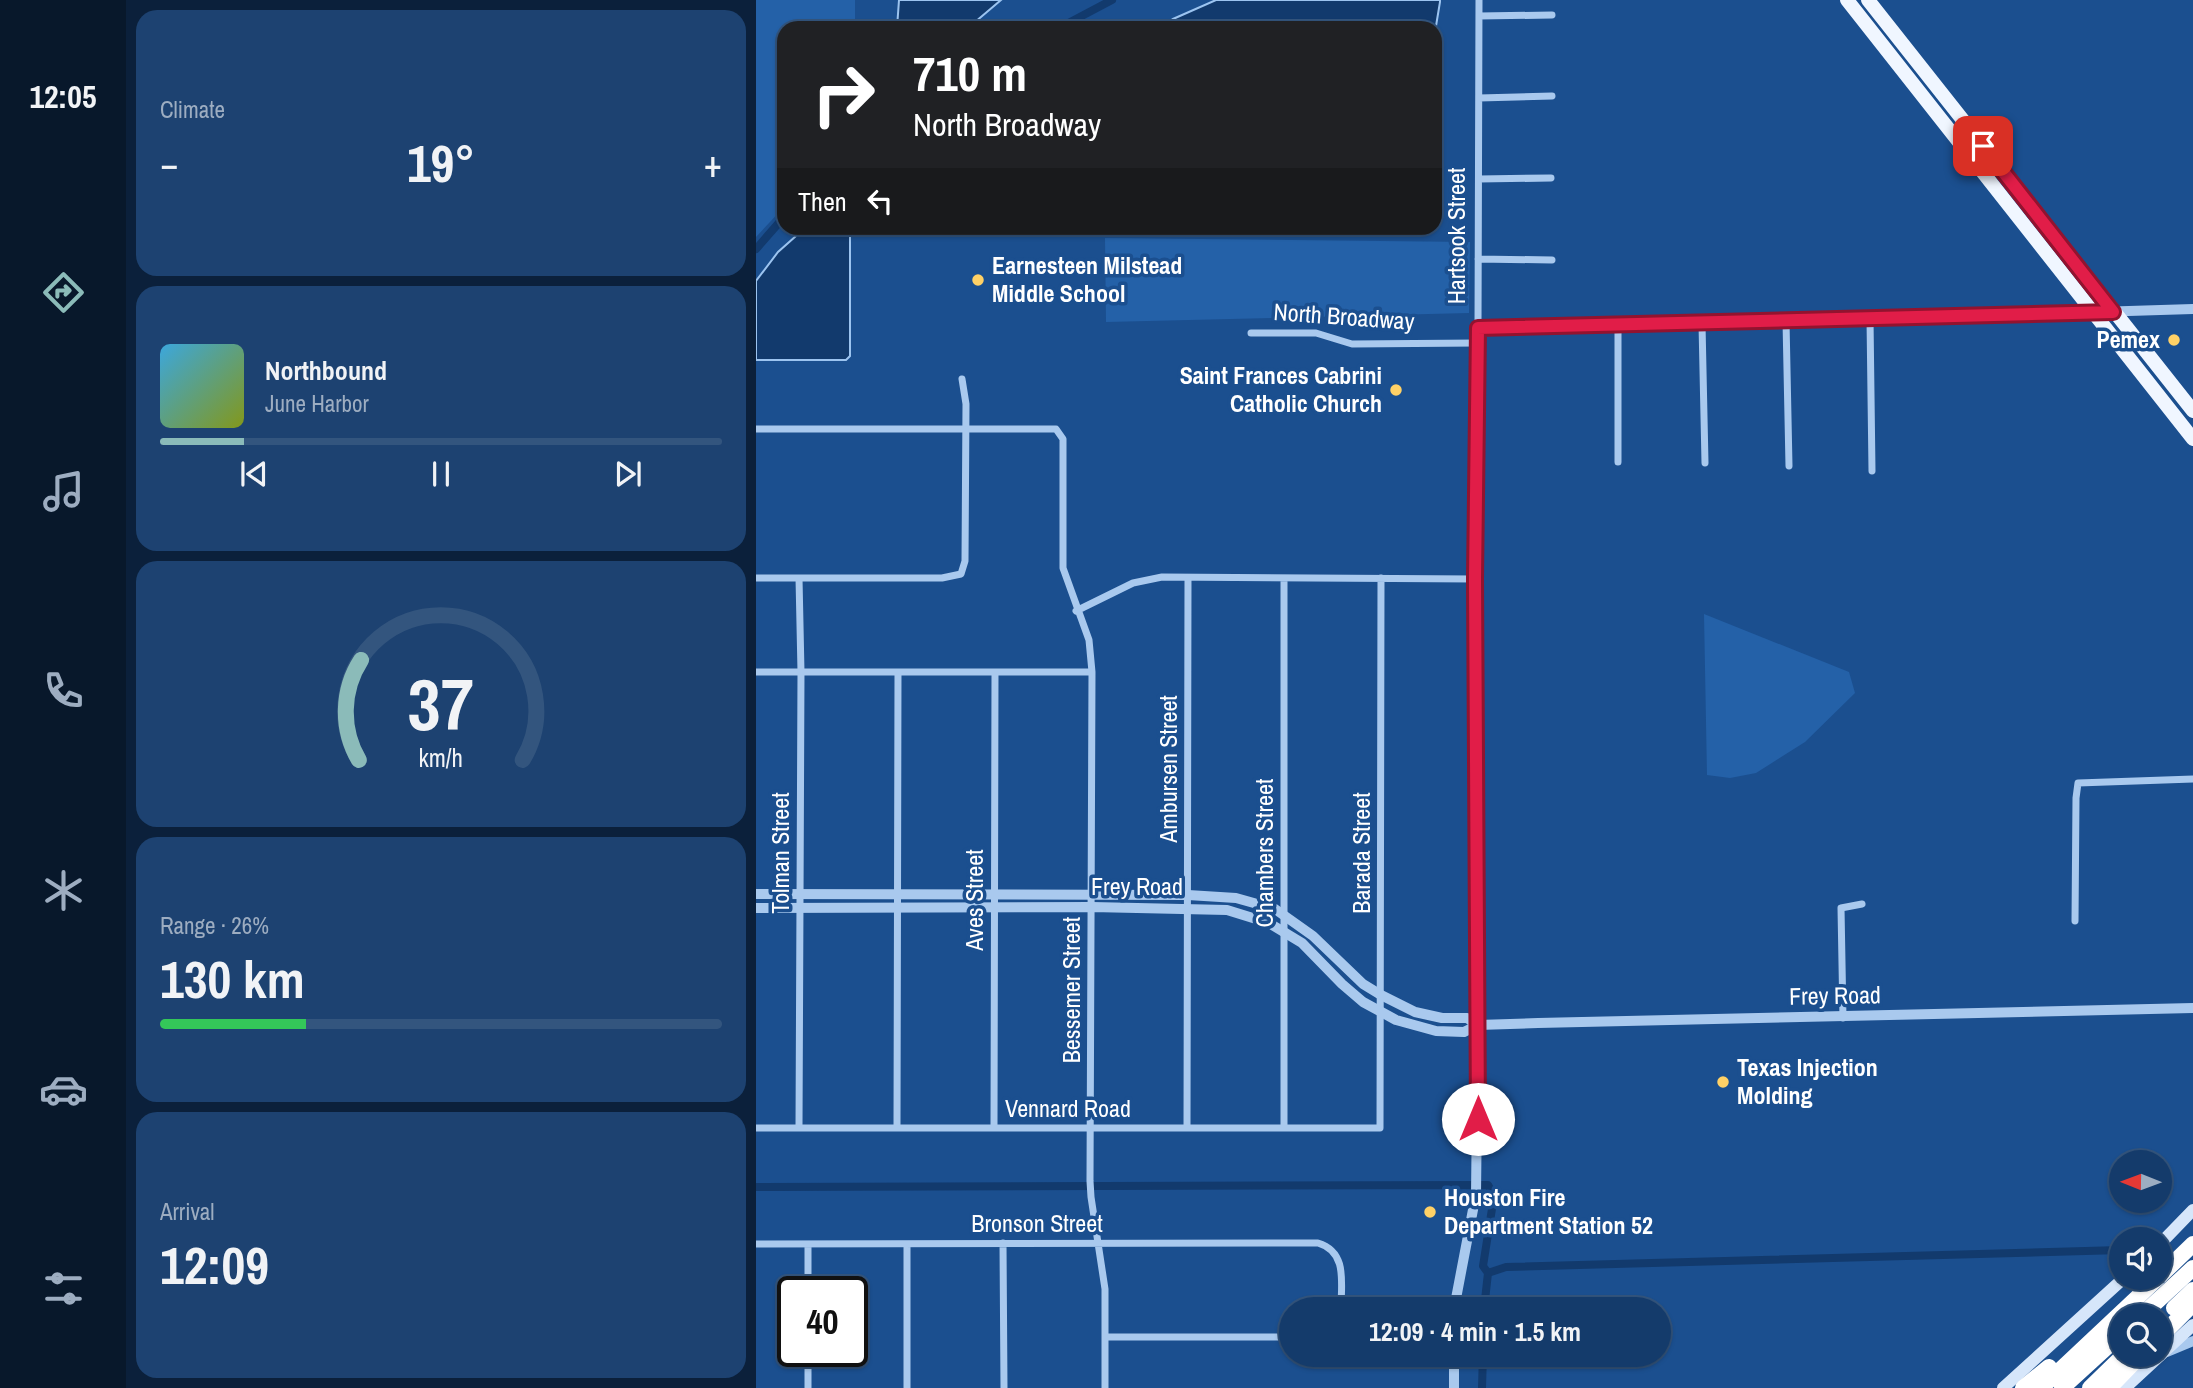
<!DOCTYPE html>
<meta charset="utf-8">
<style>
:root{--surface:#143b6b;--page:#1d4271;--text:#f1f3f6;--muted:#9dadc1;--line:#33557e;--accent:#8bbbb9}
body{margin:0;font-family:"Archivo Narrow",sans-serif;background:var(--page);color:var(--text);height:100vh;display:flex;flex-direction:column;font-size:26px;white-space:nowrap}
*{box-sizing:border-box;margin:0}
p{font-size:23px;color:var(--muted)}
.icon{flex:none;width:38px;height:38px;fill:none;stroke:currentColor;stroke-width:2;stroke-linecap:round;stroke-linejoin:round}
.map{position:relative;flex:1;overflow:hidden}
.sheet{display:flex;flex-direction:column;gap:10px;padding:10px;background:#0b203b;width:630px}
.sheet>*{flex:none}
.banner{position:absolute;left:21px;top:21px;width:665px;height:214px;border-radius:21px;box-shadow:0 2px 5px #0004,0 0 0 2px var(--line);background:#202124;color:#fff;overflow:hidden}
.needle{width:46px;rotate:271deg}
.tools{position:absolute;left:1353px;top:1150px;display:grid;gap:14px}
.tools a{display:grid;place-items:center;width:63px;height:63px;border-radius:50%;background:var(--surface);box-shadow:0 2px 5px #0004,0 0 0 2px var(--line);font-size:35px}
.speed{position:absolute;left:21px;top:1276px;display:flex;gap:14px;font-size:35px;font-weight:700;text-align:center}
.speed>*{display:grid;place-content:center;width:91px;height:91px;border-radius:50%;background:var(--surface);box-shadow:0 2px 5px #0004,0 0 0 2px var(--line);line-height:1}
.speed .limit{border:4px solid #111;border-radius:10px;background:#fff;color:#111}
.pin{position:absolute;display:grid;place-items:center;width:60px;height:60px;color:#fff;margin:-30px;border-radius:14px;box-shadow:0 4px 10px #0006}
.me{position:absolute;width:77px;margin:-38px;rotate:0deg;stroke-linejoin:round;filter:drop-shadow(0 0 5px #0008)}
.turn{display:flex;align-items:center;gap:24px;height:147px;padding:0 21px;font-size:32px}
.turn .icon{width:91px;height:91px;stroke-width:2.5}
.turn b{display:block;font-size:49px;line-height:60px}
.then{display:flex;align-items:center;height:66px;padding:0 21px;background:#0003;gap:14px;font-size:26px}
.big{font-size:52px;font-weight:700;line-height:1.1}
.sheet .tile{flex:1;display:flex;flex-direction:column;justify-content:center;gap:10px;min-width:0;padding:0 24px;border-radius:21px;background:var(--page)}
.sheet .dial{align-items:center;gap:0}
.dial svg{height:182px;overflow:visible;fill:none;stroke:var(--line);stroke-width:7;stroke-linecap:round;text-anchor:middle}
.dial text{fill:var(--text);stroke:none}
.song{display:flex;align-items:center;gap:21px}
.cover{width:84px;height:84px;border-radius:10px;background:linear-gradient(135deg,hsl(200 70% 55%),hsl(70 70% 35%))}
.played{height:7px;border-radius:4px;background:linear-gradient(90deg,var(--accent) 15%,var(--line) 15%)}
.keys{display:flex;justify-content:space-around;direction:ltr}
.heat{display:flex;justify-content:space-between;align-items:center;font-size:38px;direction:ltr}
.charge{height:10px;border-radius:5px;background:linear-gradient(90deg,#34c759 26%,var(--line) 0)}
.trip{position:absolute;left:523px;top:1297px;width:392px;height:70px;border-radius:35px;background:var(--surface);box-shadow:0 2px 5px #0004,0 0 0 2px var(--line);font-weight:700;line-height:70px;text-align:center}
main{display:flex;flex:1;min-height:0}
.tab-bar{display:flex;flex-direction:column;width:126px;justify-content:space-around;align-items:center;background:#08182b;color:var(--muted)}
.tab-bar .icon{width:49px;height:49px}
.tab-bar .current{color:var(--accent)}
.tab-bar b{font-size:32px;color:var(--text)}
.map>svg:first-child{display:block}
.green{fill:#2461a8}
.water{fill:#123a6d;stroke:#9cc4f0;stroke-width:2}
.lines{fill:none;stroke-linecap:round;stroke-linejoin:round}
.canal{stroke:#123a6d;stroke-width:8}
.minor{stroke:#a9c9ee;stroke-width:7}
.tertiary{stroke:#a9c9ee;stroke-width:10}
.secondary{stroke:#d6e6fa;stroke-width:12}
.primary{stroke:#f0f6ff;stroke-width:14}
.motorway{stroke:#fff;stroke-width:16}
.route-casing{stroke:#92132f;stroke-width:18}
.route{stroke:#e11d48;stroke-width:12}
.poi-dot{fill:#ffd166;stroke:#1b4f8f;stroke-width:2.5}
.labels{text-anchor:middle;stroke-width:7;stroke-linejoin:round;paint-order:stroke}
.street-label{font-size:24px;fill:#fff;stroke:#1b4f8f}
.poi-label{font-size:24px;font-weight:bold;fill:#fff;stroke:#1b4f8f;text-anchor:start}
</style>
<main>
<nav class="tab-bar">
<b>12:05</b>
<svg class="icon current" aria-label="directions" viewBox="0 0 24 24"><path d="M12 3l9 9-9 9-9-9zM9 14v-3h6M13 9l2 2-2 2"/></svg>
<svg class="icon" aria-label="music" viewBox="0 0 24 24"><path d="M9 18V5l10-2v13"/><circle cx="6" cy="18" r="3"/><circle cx="16" cy="16" r="3"/></svg>
<svg class="icon" aria-label="phone" viewBox="0 0 24 24"><path d="M5 4h4l2 5-3 2q2 4 5 5l2-3 5 2v4C11 20 4 13 5 4z"/></svg>
<svg class="icon" aria-label="climate" viewBox="0 0 24 24"><path d="M12 3v18M4 7l16 10M4 17L20 7"/></svg>
<svg class="icon" aria-label="car" viewBox="0 0 24 24"><path d="M5 17H2v-5l4-1 3-4h7l3 4 3 1v5h-3M9 17h6M6 11h13"/><circle cx="7" cy="17" r="2"/><circle cx="17" cy="17" r="2"/></svg>
<svg class="icon" aria-label="filters" viewBox="0 0 24 24"><path d="M4 7h16M4 17h16"/><circle cx="9" cy="7" r="2"/><circle cx="15" cy="17" r="2"/></svg>
</nav>
<section class="sheet">
<div class="tile"><p>Climate</p>
<div class="heat"><a>−</a><b class="big">19°</b><a>+</a></div>
</div>
<div class="tile">
<div class="song"><i class="cover"></i><div><b>Northbound</b><p>June Harbor</p></div></div>
<div class="played"></div>
<div class="keys"><svg class="icon" aria-label="previous" viewBox="0 0 24 24"><path d="M18 5L8 12l10 7zM5 5v14"/></svg><svg class="icon" aria-label="pause" viewBox="0 0 24 24"><path d="M8 5v14M16 5v14"/></svg><svg class="icon" aria-label="next" viewBox="0 0 24 24"><path d="M6 5l10 7-10 7zM19 5v14"/></svg></div>
</div>
<div class="tile dial"><svg viewBox="0 0 100 80">
<path d="M14 69A42 42 0 1 1 86 69"/>
<path d="M14 69A42 42 0 0 1 15 25" stroke="#8bbbb9"/>
<text x="50" y="56" font-size="32" font-weight="700">37</text>
<text x="50" y="72" font-size="11">km/h</text>
</svg></div>
<div class="tile"><p>Range · 26%</p><b class="big">130 km</b><div class="charge"></div></div>
<div class="tile"><p>Arrival</p><b class="big">12:09</b></div>
</section>
<div class="map">
<svg width="1437" height="1388" viewBox="0 0 1437 1388">
<rect width="100%" height="100%" fill="#1b4f8f"/>
<path class="green" d="M0,0H99V28H28V207L0,237Z
M349,238L714,242L713,313L350,322Z
M948,614L1093,672L1099,693L1049,742L1000,773L974,778L951,775Z"/>
<path class="water" d="M143,0H245L212,28H141Z
M460,0H684V2L679,32V28H404L417,19Z
M49,228H80L94,231V356L90,360H0V281L22,252Z"/>
<g class="lines">
<path class="canal" d="M303,28L356,0
M0,249L28,217
M0,1187L732,1185L738,1196L727,1266L732,1273L728,1309
M732,1273L750,1267L1365,1250
M726,1388L727,1354"/>
<path class="minor" d="M723,16L796,15
M723,98L796,96
M723,179L795,178
M722,259L796,260
M1114,319L1116,471
M1030,321L1033,466
M946,324L949,463
M862,326V462
M722,328L723,0
M495,333H560L596,344L721,343
M0,429H300L307,439V568L333,640L336,672L334,1181L335,1197L349,1289V1388
M0,578H186L205,574L209,561L210,404L206,379
M43,578L45,672L43,1128
M320,611L377,583L406,577L719,579
M0,672H336
M1319,921L1320,798L1322,783L1437,779
M1087,1018L1085,908L1106,904
M0,1128H624L625,578
M141,1128L142,672
M238,1128L239,672
M431,1128L432,578
M528,1128V578
M247,1243L248,1388
M0,1244L562,1243C592,1252 585,1283 585,1309
M151,1244V1388
M52,1292V1244
M349,1337H536
M52,1388V1351"/>
<path class="tertiary" d="M0,894L432,895L480,898L519,909L557,936L607,984L625,995L659,1012L686,1018H711L722,1025
M0,908L336,907L471,910L513,923L546,943L586,984L607,1002L640,1020L680,1031L708,1032L722,1025L782,1023L1437,1008
M698,1309L720,1194L722,1025L719,579L722,328L946,324L1437,309
M1411,1352L1437,1341
M698,1354V1388"/>
<path class="secondary" d="M1404,1244L1437,1210
M1247,1388L1368,1278
M1369,1388L1437,1325"/>
<path class="primary" d="M1091,0L1437,439
M1112,0L1437,411"/>
<path class="motorway" d="M1404,1276L1437,1244
M1418,1308L1437,1290
M1385,1316L1437,1268
M1404,1337L1437,1304
M1267,1388L1293,1367
M1285,1388L1402,1278
M1306,1388L1365,1334
M1334,1388L1369,1354
M1353,1388L1386,1354"/>
</g>
<g class="lines">
<g class="route-casing">
<path id="route" d="M722,1119L719,579L722,328L1357,312L1227,146"/>
</g>
<use href="#route" class="route"/>
</g>
<g class="poi-dot">
<circle cx="222" cy="280" r="7"/>
<circle cx="1418" cy="340" r="7"/>
<circle cx="640" cy="390" r="7"/>
<circle cx="967" cy="1082" r="7"/>
<circle cx="674" cy="1212" r="7"/>
</g>
<g class="labels">
<g class="street-label">
<text transform="translate(701 236) rotate(-90)" y="8">Hartsook Street</text>
<text transform="translate(588 317) rotate(4)" y="8">North Broadway</text>
<text transform="translate(413 769) rotate(-90)" y="8">Ambursen Street</text>
<text transform="translate(25 853) rotate(-90)" y="8">Tolman Street</text>
<text transform="translate(509 853) rotate(-90)" y="8">Chambers Street</text>
<text transform="translate(606 853) rotate(-90)" y="8">Barada Street</text>
<text x="381" y="895">Frey Road</text>
<text transform="translate(219 900) rotate(-90)" y="8">Aves Street</text>
<text transform="translate(316 990) rotate(-90)" y="8">Bessemer Street</text>
<text transform="translate(1079 996) rotate(-1)" y="8">Frey Road</text>
<text x="312" y="1117">Vennard Road</text>
<text x="281" y="1232">Bronson Street</text>
</g>
<g class="poi-label">
<text x="236" y="274">Earnesteen Milstead<tspan x="236" dy="28">Middle School</tspan></text>
<text x="1404" y="348" text-anchor="end">Pemex</text>
<text x="626" y="384" text-anchor="end">Saint Frances Cabrini<tspan x="626" dy="28">Catholic Church</tspan></text>
<text x="981" y="1076">Texas Injection<tspan x="981" dy="28">Molding</tspan></text>
<text x="688" y="1206">Houston Fire<tspan x="688" dy="28">Department Station 52</tspan></text>
</g>
</g>
</svg>
<div class="tools">
<a><svg class="needle" viewBox="-14 -14 28 28"><path d="M0-13l5 13h-10z" fill="#e53935"/><path d="M0 13l5-13h-10z" fill="#9dadc1"/></svg></a>
<a><svg class="icon" aria-label="sound" viewBox="0 0 24 24"><path d="M4 9h4l5-4v14l-5-4H4zM17 9q2 3 0 6"/></svg></a>
<a><svg class="icon" aria-label="search" viewBox="0 0 24 24"><circle cx="10" cy="10" r="6"/><path d="M15 15l6 6"/></svg></a>
</div>
<div class="speed"><div class="limit">40</div></div>
<div class="pin" style="left:1227px;top:146px;background:#d93025"><svg class="icon" aria-label="arrive" viewBox="0 0 24 24"><path d="M6 21V4h12l-3 4 3 4H6"/></svg></div>
<svg class="me" style="left:722px;top:1119px" viewBox="-20 -20 40 40"><circle r="19" fill="#fff"/><path d="M0-13L10 11 0 6-10 11z" fill="#e11d48"/></svg>
<div class="trip">12:09 · 4 min · 1.5 km</div>
<div class="banner">
<div class="turn"><svg class="icon" aria-label="right" viewBox="0 0 24 24"><path d="M7 20v-9h11M14 6l5 5-5 5"/></svg><div><b>710 m</b>North Broadway</div></div>
<div class="then">Then<svg class="icon" aria-label="left" viewBox="0 0 24 24"><path d="M17 20v-9H6M10 6l-5 5 5 5"/></svg></div>
</div>
</div>
</main>
